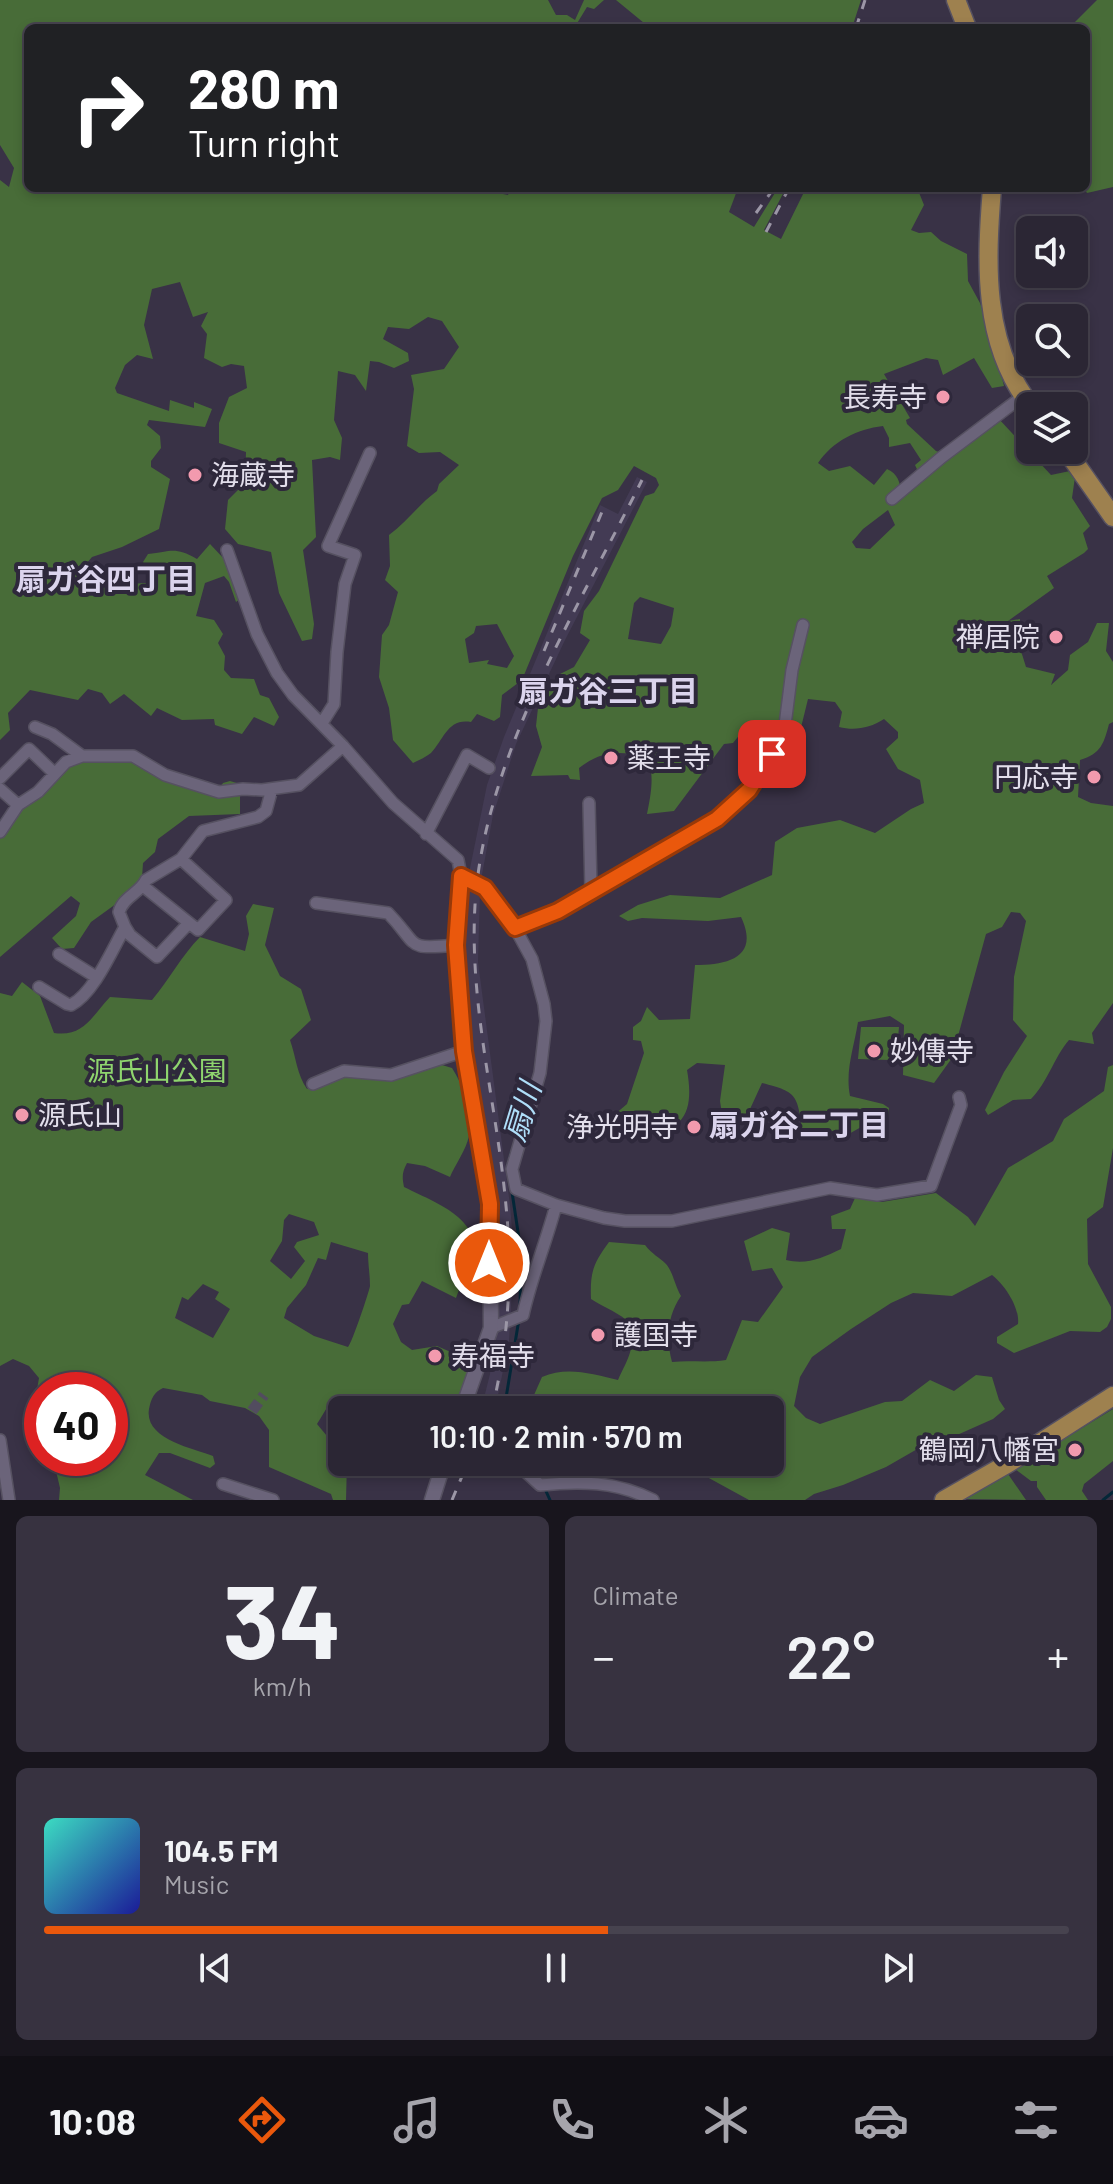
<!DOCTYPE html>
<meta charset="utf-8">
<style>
:root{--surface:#2b2634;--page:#373240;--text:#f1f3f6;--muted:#a6a5ac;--line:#47434f;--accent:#ea580c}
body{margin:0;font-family:Barlow,"Noto Sans JP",sans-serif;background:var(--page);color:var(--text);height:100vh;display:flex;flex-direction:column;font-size:30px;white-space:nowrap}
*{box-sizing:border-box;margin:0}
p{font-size:26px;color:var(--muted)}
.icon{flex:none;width:44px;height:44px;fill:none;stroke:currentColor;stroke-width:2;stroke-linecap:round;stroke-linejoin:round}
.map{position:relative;height:1500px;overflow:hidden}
.drawer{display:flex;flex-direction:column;gap:16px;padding:16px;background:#18151d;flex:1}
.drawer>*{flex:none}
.hud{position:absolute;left:24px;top:24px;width:1066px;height:168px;border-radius:12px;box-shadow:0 4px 12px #0003,0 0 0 2px var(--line);background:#202124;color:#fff;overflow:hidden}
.tools{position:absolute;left:1016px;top:216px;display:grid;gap:16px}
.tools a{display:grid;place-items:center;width:72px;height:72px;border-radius:12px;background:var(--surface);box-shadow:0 4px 12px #0003,0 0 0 2px var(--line);font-size:40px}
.speed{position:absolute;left:24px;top:1372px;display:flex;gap:16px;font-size:40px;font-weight:700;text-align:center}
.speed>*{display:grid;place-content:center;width:104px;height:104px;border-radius:50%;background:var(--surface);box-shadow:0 4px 12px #0003,0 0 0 2px var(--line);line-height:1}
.speed .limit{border:12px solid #d22;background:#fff;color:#111}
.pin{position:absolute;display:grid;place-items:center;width:68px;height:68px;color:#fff;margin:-34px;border-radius:16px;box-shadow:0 4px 12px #0006}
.me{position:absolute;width:88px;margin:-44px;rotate:0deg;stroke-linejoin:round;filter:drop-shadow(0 0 6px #0008)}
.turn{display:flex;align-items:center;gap:28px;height:168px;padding:0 32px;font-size:36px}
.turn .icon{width:104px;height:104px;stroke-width:2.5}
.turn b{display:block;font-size:56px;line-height:68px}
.big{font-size:60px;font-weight:600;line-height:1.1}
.drawer .tile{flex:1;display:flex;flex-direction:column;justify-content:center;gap:12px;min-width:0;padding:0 28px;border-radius:12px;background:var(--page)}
.drawer .dial{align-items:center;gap:0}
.dial b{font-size:104px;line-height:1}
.song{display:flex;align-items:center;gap:24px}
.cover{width:96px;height:96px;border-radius:12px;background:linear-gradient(135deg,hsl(170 70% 55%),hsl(240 70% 35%))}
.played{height:8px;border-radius:4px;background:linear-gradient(90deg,var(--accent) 55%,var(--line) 55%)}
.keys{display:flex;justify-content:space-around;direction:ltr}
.heat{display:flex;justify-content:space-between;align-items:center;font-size:44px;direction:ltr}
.drawer .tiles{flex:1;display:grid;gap:16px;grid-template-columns:1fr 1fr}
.tile:last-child{grid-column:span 2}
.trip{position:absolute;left:328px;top:1396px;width:456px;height:80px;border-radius:12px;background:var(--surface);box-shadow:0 4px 12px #0003,0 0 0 2px var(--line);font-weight:600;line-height:80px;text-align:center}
.tab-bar{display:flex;height:128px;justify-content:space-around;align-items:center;background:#110f15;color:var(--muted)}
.tab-bar .icon{width:56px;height:56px}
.tab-bar .active{color:var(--accent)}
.tab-bar b{font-size:36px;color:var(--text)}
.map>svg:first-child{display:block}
.built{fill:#433b54}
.green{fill:#486c38;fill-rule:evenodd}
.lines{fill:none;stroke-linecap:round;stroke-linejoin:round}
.stream{stroke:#042738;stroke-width:3}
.minor-tunnel{stroke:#524c5f;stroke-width:11;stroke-dasharray:11 5.5;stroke-linecap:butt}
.minor-casing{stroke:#565161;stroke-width:14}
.tertiary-casing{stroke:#565161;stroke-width:17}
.primary-casing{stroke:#565161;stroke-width:21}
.minor{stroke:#6b647a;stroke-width:11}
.tertiary{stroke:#6b647a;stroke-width:14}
.primary{stroke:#9e814f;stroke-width:18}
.rail{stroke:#9c97a7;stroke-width:3;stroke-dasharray:10 10;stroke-linecap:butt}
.route-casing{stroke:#983908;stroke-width:20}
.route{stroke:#ea580c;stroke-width:14}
.poi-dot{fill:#f29aae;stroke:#2e283b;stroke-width:3}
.labels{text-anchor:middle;stroke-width:8;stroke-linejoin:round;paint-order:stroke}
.poi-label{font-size:28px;fill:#e2deeb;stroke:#2e283b;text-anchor:start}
.park-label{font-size:28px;fill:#8fd56e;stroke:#2e283b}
.neighbourhood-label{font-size:30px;font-weight:bold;fill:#dbd4ed;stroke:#2e283b}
.water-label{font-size:30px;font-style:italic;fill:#afdef9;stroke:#2e283b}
</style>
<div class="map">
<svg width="1113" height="1500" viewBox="0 0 1113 1500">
<rect width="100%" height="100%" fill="#393246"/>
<path class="built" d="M637,477L647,482L565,640L516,744L493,815L481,880L469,873L487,785L504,737L600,505L618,514Z
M466,887L480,893L478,962L510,1205L514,1254L509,1341L495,1410H481L490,1374L498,1271L496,1211L474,1066L466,995L464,934Z"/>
<path class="green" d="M0,0H548L556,15H567L575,20L584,0H604L594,9L587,7L576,25L578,28H28V188H497L498,193L508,195L511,188H738L729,212L754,227L778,188H786L764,230L781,239L806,188H915L918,190L924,205L911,230L919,233L931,232L941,241L967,254L968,281L980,303L990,331L1004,386L992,388L974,358L943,375L938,360L926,358L884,374L910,418L906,420L907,424L936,451L947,455L998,418L1051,475L1070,471L1075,477L1072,498L1090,526L1083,533L1088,549L1084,553L1047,576L1054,588L1008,621L1020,619L1021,651L1026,667L1055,674L1051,685L1068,670L1070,655L1088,642L1097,623H1109L1106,651L1113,662V722L1109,724C1104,743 1101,754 1080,760L1078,797L1091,803L1113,806V1003L1092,1033L1094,1044L1069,1040C1053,1059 1048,1082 1031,1099L1013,1100L988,1115L985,1110L1004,1072L1027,1036L1013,1020L1014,977L1026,921L1020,913L1011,912L1002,927L986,934L952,1058L934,1083L903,1075L904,1025L890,1016L858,1022C854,1048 845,1070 850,1096L883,1104L889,1108L888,1118L884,1123L863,1126L847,1135L822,1128L803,1133C797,1096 799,1092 762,1083L745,1120L722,1114L720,1101L725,1065L697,1063L687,1070C690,1087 692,1110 679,1122L660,1121L643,1113L625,1118L622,1122L607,1121L627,1104L644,1053L641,1041L633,1040V1027L641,1021L647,1007L659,1020L690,1019L695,965C728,965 760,957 741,917L708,921L642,918L628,921L619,916L638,905L670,895L720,898L772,875L775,842L797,828L840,820L875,833L911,809L924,803L920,780L898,769L886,749L898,738V732L884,719C870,728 855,731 839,727L842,712L835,702L808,699L794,756L787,765L780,751L790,733H774L765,725L750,722L733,743L724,744L674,811L647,814C650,798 657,769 644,755C616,752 603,750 579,768L580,780L570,779L568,775L531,776L542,747L536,726L538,708L560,674L574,667L590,640L580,633L584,611L599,591L645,496L654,493L659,485L656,478L634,466L618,490L602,498L573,556L522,680L502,695L500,717L494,721L477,714L471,722C448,718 444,739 431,753C426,757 419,760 413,763L393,740L389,708L379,677L382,635L389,625L398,592L385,580L390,566L389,535C407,522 419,504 437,491L439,484L459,465L440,452L419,453L407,446L414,389L411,375L444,369L459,347L442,321L428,317L409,329L388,327L383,339L408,353L409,361L394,368L379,362L370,361L366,391L355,375L338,371L334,420L342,438L340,460L330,457L312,460L316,537L303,550L314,624L312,639L302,641L279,593L271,552L238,544L225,529L228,500L245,483L246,452L219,443V423L229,397L247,388L244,366L231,364L222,367L204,358L207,334L201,326L208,312L193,317L180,282L152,289L144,325L153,359L137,355L125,365L115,388L117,393L169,411L170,400L194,408V402L212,409L205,427L149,420L147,425L160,436L161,448L151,461V467L170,479L159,529L122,547L92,557L81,570L78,578L87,588L108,569L121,570L126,584L147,583L154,579L143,562L148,554C171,552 174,546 197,559L210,544L226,561L241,598L236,602L229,582L224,576L205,583L196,616L214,620L223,634L218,643L225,656L224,670L231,678L254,679L260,695L269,698L279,717L274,726L254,717L242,734L215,725L214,719L182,720L157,708L151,716L124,694L110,704L102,693L88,689L78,700L30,690L8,713L10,730L0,740V180L9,187L14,168L0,145ZM883,426L889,438V447L910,443L921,460L915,465L921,478L901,493C900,482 898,474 887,469L874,485L850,466L829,471L818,463C833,441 857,429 883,426ZM888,510L895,525L870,549L856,548L852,542L863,529ZM640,597L674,608L671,626L661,644L628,639L634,603ZM497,624L514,656L507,668L487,664L489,660L469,663L465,639L474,633L476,626Z
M616,0H861L852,28H640L644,23Z
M1097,0H1113V187L1087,193L1084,188L1086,28H1069Z
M84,754L129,760L166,779L216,794L223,783L230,781L240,784V814L189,816L158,839L155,852L143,863L142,878L120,901L91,922L74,948L62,949L52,938L76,916L80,903L71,896L0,957V830L51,775Z
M253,904L274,908L265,945L280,976L301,989L311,1020L290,1040C296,1057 297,1075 307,1089L333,1070L410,1072L442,1065L452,1068C464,1087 474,1113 469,1136C466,1150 455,1165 450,1177L425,1166L407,1163C402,1172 402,1177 404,1187C447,1208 481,1218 478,1272L460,1287L456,1298L422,1281L409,1304L402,1305L393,1324L401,1342L412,1350L437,1346L471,1361L455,1410H436L432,1403L417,1410C399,1403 385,1399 366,1405V1410H342V1414L328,1406L317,1424L342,1454V1462H347L346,1500H333L331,1494L269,1467V1430L259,1416L245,1408L210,1401L202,1395L163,1388C154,1392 151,1399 149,1409C144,1439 192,1448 213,1456L215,1464L210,1468L170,1453H159L145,1475L193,1500H59L60,1488L53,1458H110V1390H42V1429L34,1407L39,1378L29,1366L13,1359L0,1366V993L12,996L22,982L40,996L54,1033C84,1037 91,1017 110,997L152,1000C169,980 182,955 200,937L245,951L249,934L246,916ZM289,1214L314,1222L319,1235L297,1242L294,1247L305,1261L291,1279L270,1261L282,1241L284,1220ZM331,1242L368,1253C368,1264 370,1275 370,1286C369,1292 352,1343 348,1347L314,1336L284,1318L287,1308L306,1285L318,1258L326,1260ZM203,1284L219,1292L215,1299L230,1309L213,1338L175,1318L182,1297L188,1300Z
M861,1027H899L897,1050L889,1060L858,1059Z
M1113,1065V1148L1103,1207L1087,1219L1088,1264L1111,1307V1319L1107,1327L1100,1332L1070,1331L1014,1353L997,1343V1337L1018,1324C1020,1308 1005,1285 992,1275L952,1296L913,1293L891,1303L851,1329L812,1357L800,1377L794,1406L806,1418L820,1424L885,1402L902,1401L930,1380L954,1391L976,1375L992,1377L999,1400L1005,1409L993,1419L948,1439L933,1440L886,1467L843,1485L814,1494L805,1500H749L707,1477L702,1462H770V1410H535L534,1395L542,1377C567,1366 592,1374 618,1380C629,1356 634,1352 631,1324C620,1313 605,1308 591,1299C590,1272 593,1264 609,1242L645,1245C653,1255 659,1257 666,1264C673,1272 675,1286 681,1296C667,1316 666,1339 672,1362C690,1360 707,1363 726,1360L742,1320L758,1322L783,1287L772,1268L752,1271L744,1241L772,1228L790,1233L786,1260C807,1265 822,1258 841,1249L846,1229H832L831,1216L850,1209L855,1198L882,1202L936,1193L968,1217L975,1226L1008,1168L1053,1141L1064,1119L1104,1091L1108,1067Z
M1113,1409V1461L1084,1484L1082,1491L1088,1500H1046L1037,1487V1481H1031L1015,1469Z
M1008,1474L1026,1500L963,1499Z"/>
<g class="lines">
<path class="stream" d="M507,1169L511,1153
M512,1192L521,1252L520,1308
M476,1241L459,1282L484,1292
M504,1410L519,1319
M545,1489L550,1500
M1103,1500L1113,1492"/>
<path class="minor-tunnel" d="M252,1411L264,1395"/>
<g class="minor-casing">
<path id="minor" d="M892,499L942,457L1023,396
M227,550L257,634L277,673L293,695L343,746L393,803L458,860L461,876L485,888L515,928L532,959L544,1004L546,1021L540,1073L512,1169L516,1189L556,1205L604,1218L625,1221H672L830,1188L877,1195L931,1186L961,1105L959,1097
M322,723L334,704L337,652L345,584L355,555L328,546L370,453
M35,727L52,734L82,756
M0,778L29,749L54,773
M0,789L18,805
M589,803L591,891
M0,832L18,805L38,792L66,762L82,756H133L165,775L219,792L243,789L262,790L299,785L343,746
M426,834L467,755L489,768
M143,886L198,930L226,900L181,859
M316,903L388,913C420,946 404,950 456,945
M125,927L130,935L157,957L188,924
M515,928L558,911L638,866L717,819L749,790L772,754L785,725L792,670L803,625
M59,954L96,977
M39,987L67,1004L71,1005C94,993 112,950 125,927L119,912C123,897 140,893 146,880L181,859L203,831L258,817L266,811L272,789
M313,1084L344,1071L391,1075L464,1051
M491,1328L523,1315C531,1278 546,1243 556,1205
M0,1440L9,1500
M515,1462L540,1485C580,1481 616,1481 653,1500
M223,1484L273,1500"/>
</g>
<g class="tertiary-casing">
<path id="tertiary" d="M461,876L456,945L464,1051L490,1204L491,1328L462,1410
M432,1500L444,1462"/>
</g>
<g class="primary-casing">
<path id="primary" d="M956,0L967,28
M992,188C986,262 982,344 1031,406
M1066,450L1113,517
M944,1500L1007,1464L1113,1396"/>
</g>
<use href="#minor" class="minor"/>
<use href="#tertiary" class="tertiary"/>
<use href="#primary" class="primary"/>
<path class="rail" d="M856,28L865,0
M756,213L774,188
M766,232L789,188
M544,651L604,507
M492,1410C508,1343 513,1275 506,1206C497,1105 469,1007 475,905C484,757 577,611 642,480
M452,1500L468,1462"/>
</g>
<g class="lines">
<g class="route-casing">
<path id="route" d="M489,1263L490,1204L464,1051L456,945L461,876L485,888L515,928L558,911L717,819L749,790L772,754"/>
</g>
<use href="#route" class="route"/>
</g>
<g class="poi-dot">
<circle cx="943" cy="397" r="8"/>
<circle cx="195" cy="475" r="8"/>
<circle cx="1056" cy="637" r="8"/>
<circle cx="611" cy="758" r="8"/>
<circle cx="1094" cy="777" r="8"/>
<circle cx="874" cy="1051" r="8"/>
<circle cx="22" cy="1115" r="8"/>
<circle cx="694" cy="1127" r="8"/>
<circle cx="598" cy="1335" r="8"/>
<circle cx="435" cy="1356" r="8"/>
<circle cx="1075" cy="1450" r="8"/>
</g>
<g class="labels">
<g class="poi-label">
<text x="927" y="407" text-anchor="end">長寿寺</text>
<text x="211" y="485">海蔵寺</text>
<text x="1040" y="647" text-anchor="end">禅居院</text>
<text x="627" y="768">薬王寺</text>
<text x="1078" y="787" text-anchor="end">円応寺</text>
<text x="890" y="1061">妙傳寺</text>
<text x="38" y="1125">源氏山</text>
<text x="678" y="1137" text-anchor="end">浄光明寺</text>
<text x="614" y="1345">護国寺</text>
<text x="451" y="1366">寿福寺</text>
<text x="1059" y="1460" text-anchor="end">鶴岡八幡宮</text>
</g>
<g class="park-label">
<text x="157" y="1081">源氏山公園</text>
</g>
<g class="neighbourhood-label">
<text x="106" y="590">扇ガ谷四丁目</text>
<text x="608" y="702">扇ガ谷三丁目</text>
<text x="799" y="1136">扇ガ谷二丁目</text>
</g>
<g class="water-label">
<text transform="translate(523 1112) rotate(-73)" y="10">扇川</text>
</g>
</g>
</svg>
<div class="tools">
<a><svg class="icon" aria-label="sound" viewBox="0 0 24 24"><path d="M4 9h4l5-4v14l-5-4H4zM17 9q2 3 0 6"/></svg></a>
<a><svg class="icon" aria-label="search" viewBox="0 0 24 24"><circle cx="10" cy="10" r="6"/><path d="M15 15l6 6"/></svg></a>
<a><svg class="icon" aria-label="layers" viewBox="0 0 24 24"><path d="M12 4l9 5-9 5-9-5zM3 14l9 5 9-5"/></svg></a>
</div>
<div class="speed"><div class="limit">40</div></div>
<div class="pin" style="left:772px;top:754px;background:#d93025"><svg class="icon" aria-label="arrive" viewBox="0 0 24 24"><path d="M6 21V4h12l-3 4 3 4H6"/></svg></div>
<svg class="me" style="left:489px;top:1263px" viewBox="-20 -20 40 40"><circle r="17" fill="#ea580c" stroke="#fff" stroke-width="3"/><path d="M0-11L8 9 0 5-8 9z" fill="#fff"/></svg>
<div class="trip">10:10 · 2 min · 570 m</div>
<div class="hud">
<div class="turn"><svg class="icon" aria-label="right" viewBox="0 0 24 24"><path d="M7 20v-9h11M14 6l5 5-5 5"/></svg><div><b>280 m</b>Turn right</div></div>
</div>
</div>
<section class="drawer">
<div class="tiles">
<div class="tile dial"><b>34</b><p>km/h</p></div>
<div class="tile"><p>Climate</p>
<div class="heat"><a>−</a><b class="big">22°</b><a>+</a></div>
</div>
<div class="tile">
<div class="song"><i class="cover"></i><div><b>104.5 FM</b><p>Music</p></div></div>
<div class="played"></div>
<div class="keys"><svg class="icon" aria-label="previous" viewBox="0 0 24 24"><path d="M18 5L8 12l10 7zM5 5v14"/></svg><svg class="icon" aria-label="pause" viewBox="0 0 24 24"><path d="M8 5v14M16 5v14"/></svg><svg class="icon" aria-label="next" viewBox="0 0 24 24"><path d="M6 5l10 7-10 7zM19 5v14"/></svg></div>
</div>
</div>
</section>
<nav class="tab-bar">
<b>10:08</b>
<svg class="icon active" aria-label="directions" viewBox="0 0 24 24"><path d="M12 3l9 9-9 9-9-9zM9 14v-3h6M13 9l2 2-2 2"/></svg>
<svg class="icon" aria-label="music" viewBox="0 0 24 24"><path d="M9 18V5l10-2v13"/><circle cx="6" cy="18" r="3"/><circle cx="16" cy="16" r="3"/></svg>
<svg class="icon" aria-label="phone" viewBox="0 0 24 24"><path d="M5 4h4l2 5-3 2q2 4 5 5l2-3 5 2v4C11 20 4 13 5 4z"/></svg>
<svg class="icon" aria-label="climate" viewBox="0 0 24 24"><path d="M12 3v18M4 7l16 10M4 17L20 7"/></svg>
<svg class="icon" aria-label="car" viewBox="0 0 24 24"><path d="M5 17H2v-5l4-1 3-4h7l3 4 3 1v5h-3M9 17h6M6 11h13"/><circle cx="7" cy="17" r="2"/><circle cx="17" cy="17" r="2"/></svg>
<svg class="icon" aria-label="filters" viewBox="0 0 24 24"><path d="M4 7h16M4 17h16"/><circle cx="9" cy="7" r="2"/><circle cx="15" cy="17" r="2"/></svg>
</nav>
